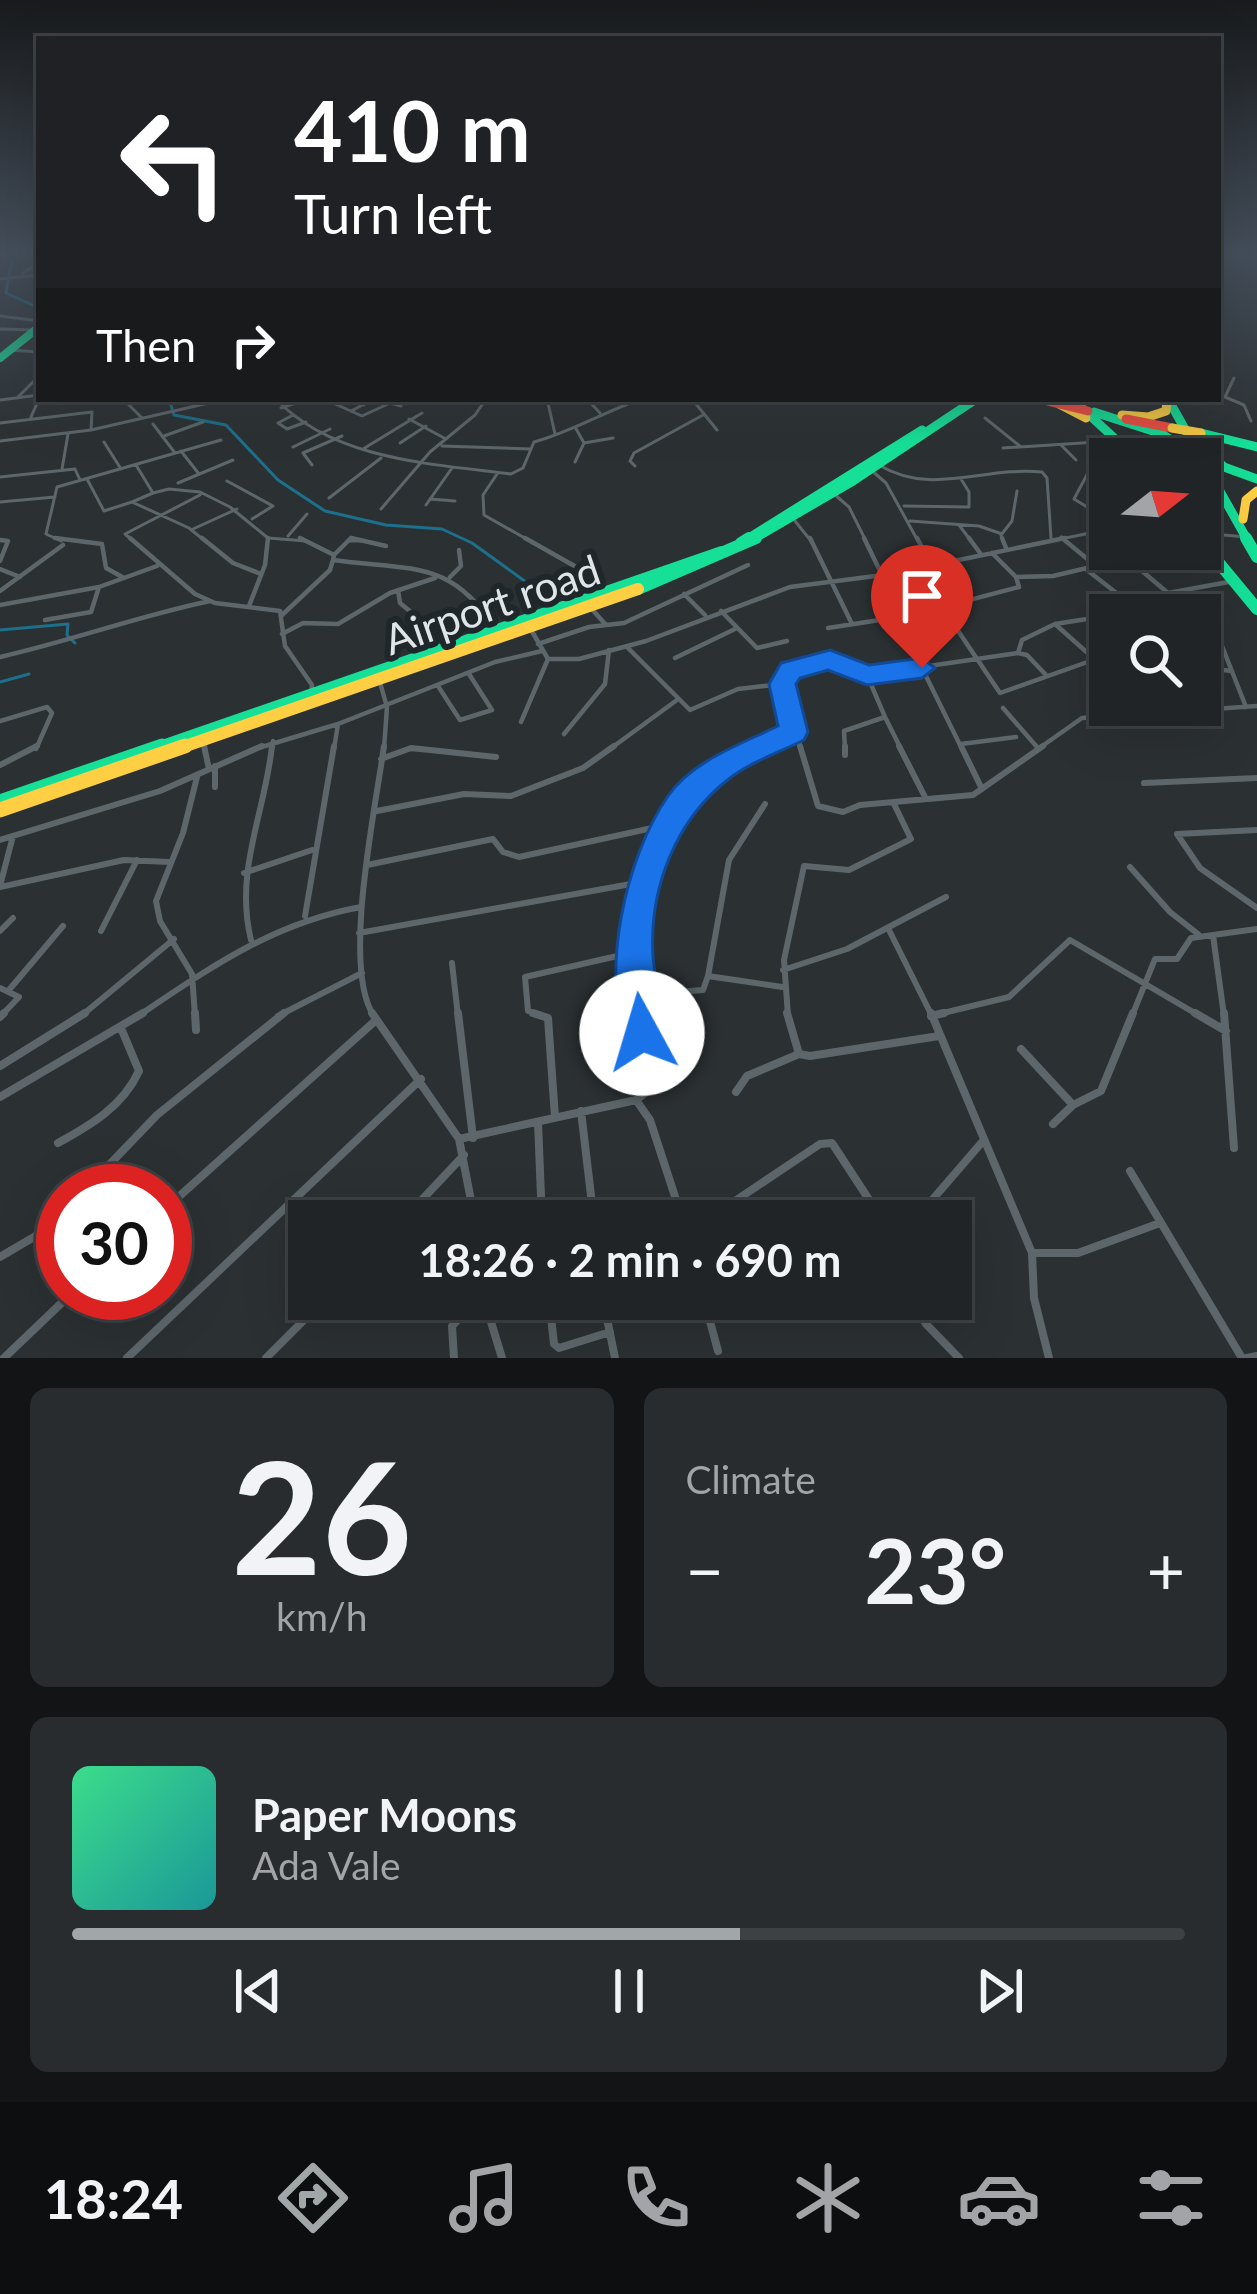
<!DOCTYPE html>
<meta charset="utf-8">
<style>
:root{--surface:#202426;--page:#282c2e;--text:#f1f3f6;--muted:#a2a4a7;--line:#3d4143;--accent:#a1a6a8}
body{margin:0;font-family:Lato,sans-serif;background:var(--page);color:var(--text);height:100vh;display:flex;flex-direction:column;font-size:45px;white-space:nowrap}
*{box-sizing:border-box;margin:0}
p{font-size:39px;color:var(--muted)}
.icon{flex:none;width:66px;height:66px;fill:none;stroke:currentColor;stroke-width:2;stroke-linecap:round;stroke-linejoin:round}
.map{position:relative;height:1358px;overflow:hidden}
.side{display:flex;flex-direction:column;gap:30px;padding:30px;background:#121415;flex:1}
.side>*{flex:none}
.guide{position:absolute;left:36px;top:36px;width:1185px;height:366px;border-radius:0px;box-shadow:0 12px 48px #0002,0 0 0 3px var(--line);background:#202124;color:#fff;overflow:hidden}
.needle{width:78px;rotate:73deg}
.fabs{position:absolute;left:1089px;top:438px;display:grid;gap:24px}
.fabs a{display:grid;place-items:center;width:132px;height:132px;border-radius:0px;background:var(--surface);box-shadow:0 12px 48px #0002,0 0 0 3px var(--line);font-size:60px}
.speed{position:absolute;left:36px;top:1164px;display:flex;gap:24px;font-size:60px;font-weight:700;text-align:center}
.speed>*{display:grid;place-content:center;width:156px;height:156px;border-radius:50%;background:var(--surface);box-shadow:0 12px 48px #0002,0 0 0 3px var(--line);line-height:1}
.speed .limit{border:18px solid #d22;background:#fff;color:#111}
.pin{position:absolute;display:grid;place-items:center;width:102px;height:102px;color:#fff;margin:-123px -51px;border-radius:50% 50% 50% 0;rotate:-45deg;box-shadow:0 0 12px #0007}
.pin .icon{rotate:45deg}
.me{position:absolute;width:132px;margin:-66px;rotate:354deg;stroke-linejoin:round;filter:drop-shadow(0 0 9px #0008)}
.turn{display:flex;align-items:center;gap:42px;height:252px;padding:0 60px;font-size:54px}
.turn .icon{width:156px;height:156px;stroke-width:2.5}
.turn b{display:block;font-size:84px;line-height:102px}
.then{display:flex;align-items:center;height:114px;padding:0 60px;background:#0003;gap:24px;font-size:45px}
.big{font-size:90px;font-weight:700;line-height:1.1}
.side .card{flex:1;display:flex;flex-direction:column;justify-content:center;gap:18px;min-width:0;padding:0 42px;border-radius:18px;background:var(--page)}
.side .dial{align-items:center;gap:0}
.dial b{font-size:156px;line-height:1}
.song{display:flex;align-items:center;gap:36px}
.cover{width:144px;height:144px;border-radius:18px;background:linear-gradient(135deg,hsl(150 70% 55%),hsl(180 70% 35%))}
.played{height:12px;border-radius:6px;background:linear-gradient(90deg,var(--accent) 60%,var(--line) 60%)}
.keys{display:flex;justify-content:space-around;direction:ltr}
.heat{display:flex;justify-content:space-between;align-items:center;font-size:66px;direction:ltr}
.side .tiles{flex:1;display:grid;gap:30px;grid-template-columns:1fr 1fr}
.card:last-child{grid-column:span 2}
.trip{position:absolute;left:288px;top:1200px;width:684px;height:120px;border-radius:0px;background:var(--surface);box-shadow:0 12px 48px #0002,0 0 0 3px var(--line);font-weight:700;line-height:120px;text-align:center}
.menu{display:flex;height:192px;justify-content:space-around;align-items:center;background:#0d0e0f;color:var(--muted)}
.menu .icon{width:84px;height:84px}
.menu .selected{color:var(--accent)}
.menu b{font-size:54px;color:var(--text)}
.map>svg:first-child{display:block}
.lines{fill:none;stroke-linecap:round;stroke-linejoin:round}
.stream{stroke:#1c708c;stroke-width:3}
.street-far3{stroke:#5d676b;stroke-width:3}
.street-far2{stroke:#5d676b;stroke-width:4.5}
.street-far1{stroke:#5d676b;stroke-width:6}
.street{stroke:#5d676b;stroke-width:8}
.fast-far3{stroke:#16e098;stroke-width:8}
.fast-far2{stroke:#16e098;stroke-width:9}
.fast-far1{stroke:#16e098;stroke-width:12}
.fast{stroke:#16e098;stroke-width:15}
.slow-far2{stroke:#ffcf43;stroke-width:9}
.slow-far1{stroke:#ffcf43;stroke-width:12}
.slow{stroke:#ffcf43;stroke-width:15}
.jam{stroke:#f24e42;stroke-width:9}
.slow-bridge{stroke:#ffcf43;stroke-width:9}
.route{fill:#1a73e8;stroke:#114b97;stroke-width:3}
.labels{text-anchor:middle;stroke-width:12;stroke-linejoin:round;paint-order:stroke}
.street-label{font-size:42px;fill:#e0e5e8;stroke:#1f272b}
</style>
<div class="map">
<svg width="1257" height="1358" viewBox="0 0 1257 1358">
<rect width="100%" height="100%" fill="#2b3032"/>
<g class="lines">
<path class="stream" d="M0,254L12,259L6,293L39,308
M169,399L174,415L226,425L278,480L325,511L386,525L442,529L472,543L526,582
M0,630L68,624L67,635L75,643
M0,682L29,674"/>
<path class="street-far3" d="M23,273L39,263
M0,279L39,275
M0,316L39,321
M0,329L35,330
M10,350L39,352
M1234,378L1225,397L1244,405L1251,421
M17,398L39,376
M123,399L141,417
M276,399C333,460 433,464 511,474L523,468L534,442C571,432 604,412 641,399
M324,399L362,416L390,403L401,406
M350,399L364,405
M527,399L548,403L555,434
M587,399L600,413
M692,399L717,430
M1118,399L1133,403
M0,400L39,395
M281,408L307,399
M351,411L374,399
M962,412L981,399
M293,415L278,423L287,429L306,422
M31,417L39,399
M985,418L1021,447
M409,419L446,439
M0,423L92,412L91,430
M153,424L175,453
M575,427L584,443L575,462
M164,436L203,422
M0,441L91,430L226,399
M104,442L121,469
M400,443L426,426
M584,443L613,438
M1061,445L1076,460
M442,446L531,449
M293,447L330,429
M1003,448L1113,441
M363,449L422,413
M181,451L199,474
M136,465L153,493L169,489L200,492L230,507L268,538L306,541
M312,465L303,453L342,436
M879,465C932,497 984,466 1042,472L1047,478L1051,538
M635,466L630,461L634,453L703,415
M62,469L68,434
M871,470L886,483L918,541
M1110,470L1090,469L1074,499L1110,521
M497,474L483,495L484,515L530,541
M0,477L75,469L80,480
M87,479L104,511L132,502L189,528L205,541
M227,481L273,506L252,519
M178,483L233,460
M834,494L849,507L866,541
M329,498L381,458
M430,499L455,501
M0,502L55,497
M132,502L153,493
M426,505L452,468
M904,506L969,507V492L961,479
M381,509L430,452L475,415L486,399
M795,521L811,541
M910,521L979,526L1002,534
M959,525L971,541
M193,529L237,509
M1201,533L1246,537
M288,536L307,514
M1061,537L1066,541
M0,540L8,541
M61,541L46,534L57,487L221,440
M133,541L125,534L200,495
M348,541H365
M1003,541L1001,535L1012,521L1017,491
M1051,541L1090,533L1110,523"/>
<path class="street-far2" d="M55,538L102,544L106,568L124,578
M130,538L195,594L215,603L280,611L285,646L312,685L311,695
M202,538L233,563L261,574
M300,538L334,555L333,560C412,571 451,558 497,631
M351,538L386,546
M525,538L578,568L600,591
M810,538L852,624
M864,538L882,575
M917,538L931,564
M969,538L980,553
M1002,538L1006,548
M1062,538L1097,567
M0,540L8,541L0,561
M334,555L351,538
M1129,560L1168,593L1182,615
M0,569L20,577
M1087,570L1119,595
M450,577L461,566L459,550
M1016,577L1053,576L1168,549
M398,590L400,603L418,618L431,647
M0,591L63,545
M684,594L705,615
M1091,595L1168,593L1234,581
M0,605L99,587L157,566
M249,606L265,565L268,538
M590,607L606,625
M942,607L1000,693L1110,654
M721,611L757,648L787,641
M281,616L330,570L333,560
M45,620L91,612L99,587
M1055,624L1091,656
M530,628L548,659H579L646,641L790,587L891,574L1065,538
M828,628L912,615L1019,587L1016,577L992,553
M282,634L303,623L338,624L390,593L435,578
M538,644L589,627L624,623L748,565
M1222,646L1246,707
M627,647L690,710L738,689L782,684
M1018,653L1022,640L1055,624L1106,616
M0,657C71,641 138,616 210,601
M675,658L735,629
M1200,667L1231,671
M922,668L962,749
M379,679L387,707L384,749
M438,686L460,720L492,710L469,674
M1003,708L1037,747
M885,717L901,749
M0,721L47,707L52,713L36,749
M521,722L548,659
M564,734L605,684L609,650
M203,741L205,749
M961,744L1016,737
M255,749L338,724L495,662L542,651
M272,749L273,741
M334,749L338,724
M409,749H418
M610,749L677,700
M758,749L794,732
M801,749L782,684L790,670L830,660L867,675L1018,653L1027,655L1046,675
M845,749L844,731L885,717L867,675
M1038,749L1082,718L1257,706"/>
<path class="street-far1" d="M204,746L209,769
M800,746L818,806L843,812L860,805L973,795L1043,746
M845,746V755
M899,746L925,797
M961,746L982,789
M381,759L411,748L496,757
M0,765L37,746
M215,766V787
M1144,783L1257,778
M377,811L464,794L511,796L583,768L614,746
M1257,830L1177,834L1200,868L1257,908
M0,840L160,791L262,746
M367,865L493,839L503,852L519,857L666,825
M1130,867L1170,912L1198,934
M244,873L312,850
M0,886L13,836
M0,887L124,860L170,862
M305,916L334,746
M888,928L932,1016
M0,931L13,918
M101,931L137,860
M359,933L642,882
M1213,935L1224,1016
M251,940C234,871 265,813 272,746
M452,963L458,1016
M783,970L847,949L946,897
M708,976L729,860L765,804
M0,988L19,997L1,1016
M9,990L63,926
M637,995L703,990L708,976L782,987
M81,1016L174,939
M138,1016C211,967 273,923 361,907
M195,1016L192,974L160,921L156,901L183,833L197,777
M278,1016L362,973
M374,1016C341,968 376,806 384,746
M542,1016L528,1011L525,977L635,952
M639,1016C625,896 649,799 765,746
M788,1016L784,960L804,866L849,870L911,839L894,804
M931,1016L1009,997L1070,940L1200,1016
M1132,1016L1155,959H1177L1191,938L1257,929"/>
<path class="street" d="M195,1013L196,1030
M372,1013L459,1139L475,1221
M458,1013L473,1138
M533,1013L548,1018L555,1117
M787,1013L799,1054L810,1056L939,1036
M931,1013L1032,1253H1078L1160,1223
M1195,1013L1226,1031
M1224,1013L1234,1148
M931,1016L944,1013
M0,1017L4,1013
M1021,1049L1073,1105
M0,1066L85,1013
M736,1092L747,1076L799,1054
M0,1097L143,1013
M636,1100L650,1120L683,1221
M581,1111L594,1221
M538,1122L542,1221
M1053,1124L1073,1105L1101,1091L1133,1013
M459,1139L636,1100L645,1093L639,1013
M58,1143C91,1125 123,1106 139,1071L121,1028
M1130,1171L1242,1358
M84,1191L157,1115L284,1013
M165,1209L375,1021
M681,1216L726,1207L820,1144L832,1143L883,1221
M402,1221L464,1155
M914,1221L983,1141
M1032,1253L1034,1298L1049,1358
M0,1257L34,1237L63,1211
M484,1299L502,1358
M549,1299L554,1344L559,1348L610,1332
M603,1299L615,1358
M704,1299L718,1351
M911,1299L926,1324L959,1358
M817,1307L827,1299
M384,1315L386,1299
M4,1358L72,1293
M127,1358L421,1079
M266,1358L325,1299
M454,1358L452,1326L477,1299
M1247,1358L1257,1356"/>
<path class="fast-far3" d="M0,358L39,327"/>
<path class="fast-far2" d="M1072,399L1137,459
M1168,399L1248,541
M1094,412L1162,434L1197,457
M1201,433L1257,447
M1202,448L1224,467L1257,479
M744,541L922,430
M750,541L853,481L976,399"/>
<path class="fast-far1" d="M1246,538L1257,557
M1200,540L1257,609
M741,543L749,538
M638,589L756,538
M154,749L722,552"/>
<path class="fast" d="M0,802L162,746"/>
<path class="slow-far2" d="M1059,404L1086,418
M1122,415L1148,417L1166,411L1167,400
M1243,519L1246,500L1257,491"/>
<path class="slow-far1" d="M177,749L638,589"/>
<path class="slow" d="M0,810L185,746"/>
<path class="jam" d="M1039,399L1088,411
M1126,419L1172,428"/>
<path class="slow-bridge" d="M1172,428L1201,433"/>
</g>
<linearGradient id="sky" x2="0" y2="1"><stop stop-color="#181a1c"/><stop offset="0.57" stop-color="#444e5a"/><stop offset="1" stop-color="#444e5a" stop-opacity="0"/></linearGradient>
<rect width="1257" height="443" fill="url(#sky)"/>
<path class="route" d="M830,650L869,665L922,658L935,668L922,678L867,685L828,670L800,678L796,684L808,732L804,740C780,752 751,762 730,778C676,819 649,888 653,956C655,985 667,1020 656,1047L642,1052L628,1047C599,976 625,858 668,796C692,761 741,744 778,726L769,684L781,663Z"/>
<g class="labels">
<g class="street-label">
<text transform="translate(492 605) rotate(-19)" y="15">Airport road</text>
</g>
</g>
</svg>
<div class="fabs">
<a><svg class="needle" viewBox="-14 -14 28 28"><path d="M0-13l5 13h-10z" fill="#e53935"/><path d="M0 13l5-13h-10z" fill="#a2a4a7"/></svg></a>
<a><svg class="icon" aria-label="search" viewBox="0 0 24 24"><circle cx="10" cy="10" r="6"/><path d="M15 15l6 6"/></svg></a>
</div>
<div class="speed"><div class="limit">30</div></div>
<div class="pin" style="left:922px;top:668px;background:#d93025"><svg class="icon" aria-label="arrive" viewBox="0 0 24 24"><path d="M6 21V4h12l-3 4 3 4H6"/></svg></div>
<svg class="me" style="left:642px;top:1033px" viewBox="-20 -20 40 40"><circle r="19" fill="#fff"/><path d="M0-13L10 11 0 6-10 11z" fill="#1a73e8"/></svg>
<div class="trip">18:26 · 2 min · 690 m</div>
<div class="guide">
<div class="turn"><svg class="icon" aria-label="left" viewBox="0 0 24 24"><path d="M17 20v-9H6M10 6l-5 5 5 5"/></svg><div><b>410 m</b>Turn left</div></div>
<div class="then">Then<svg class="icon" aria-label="right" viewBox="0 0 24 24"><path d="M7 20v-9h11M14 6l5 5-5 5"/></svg></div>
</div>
</div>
<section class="side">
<div class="tiles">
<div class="card dial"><b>26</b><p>km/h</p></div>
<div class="card"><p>Climate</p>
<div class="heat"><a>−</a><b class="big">23°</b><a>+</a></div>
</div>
<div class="card">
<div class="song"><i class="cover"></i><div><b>Paper Moons</b><p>Ada Vale</p></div></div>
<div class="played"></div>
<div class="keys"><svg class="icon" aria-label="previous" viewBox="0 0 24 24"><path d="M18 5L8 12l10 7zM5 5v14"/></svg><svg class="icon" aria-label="pause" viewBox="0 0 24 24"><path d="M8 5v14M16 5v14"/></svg><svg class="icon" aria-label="next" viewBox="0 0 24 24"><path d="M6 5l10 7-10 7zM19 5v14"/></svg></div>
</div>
</div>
</section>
<nav class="menu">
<b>18:24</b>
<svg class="icon selected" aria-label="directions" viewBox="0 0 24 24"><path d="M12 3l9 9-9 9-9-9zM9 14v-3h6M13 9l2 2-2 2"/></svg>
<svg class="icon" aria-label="music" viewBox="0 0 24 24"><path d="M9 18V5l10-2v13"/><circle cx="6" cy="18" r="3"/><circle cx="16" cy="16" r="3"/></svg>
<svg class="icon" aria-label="phone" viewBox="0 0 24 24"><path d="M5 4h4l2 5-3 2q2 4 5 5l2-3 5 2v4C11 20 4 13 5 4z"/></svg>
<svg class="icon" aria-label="climate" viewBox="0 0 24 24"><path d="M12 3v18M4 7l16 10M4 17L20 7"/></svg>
<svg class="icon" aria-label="car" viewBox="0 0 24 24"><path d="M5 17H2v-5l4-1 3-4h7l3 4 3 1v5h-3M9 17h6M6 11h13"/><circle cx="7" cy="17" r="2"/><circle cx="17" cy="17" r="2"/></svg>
<svg class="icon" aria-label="filters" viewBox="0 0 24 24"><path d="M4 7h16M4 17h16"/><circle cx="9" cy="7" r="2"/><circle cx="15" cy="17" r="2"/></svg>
</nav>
